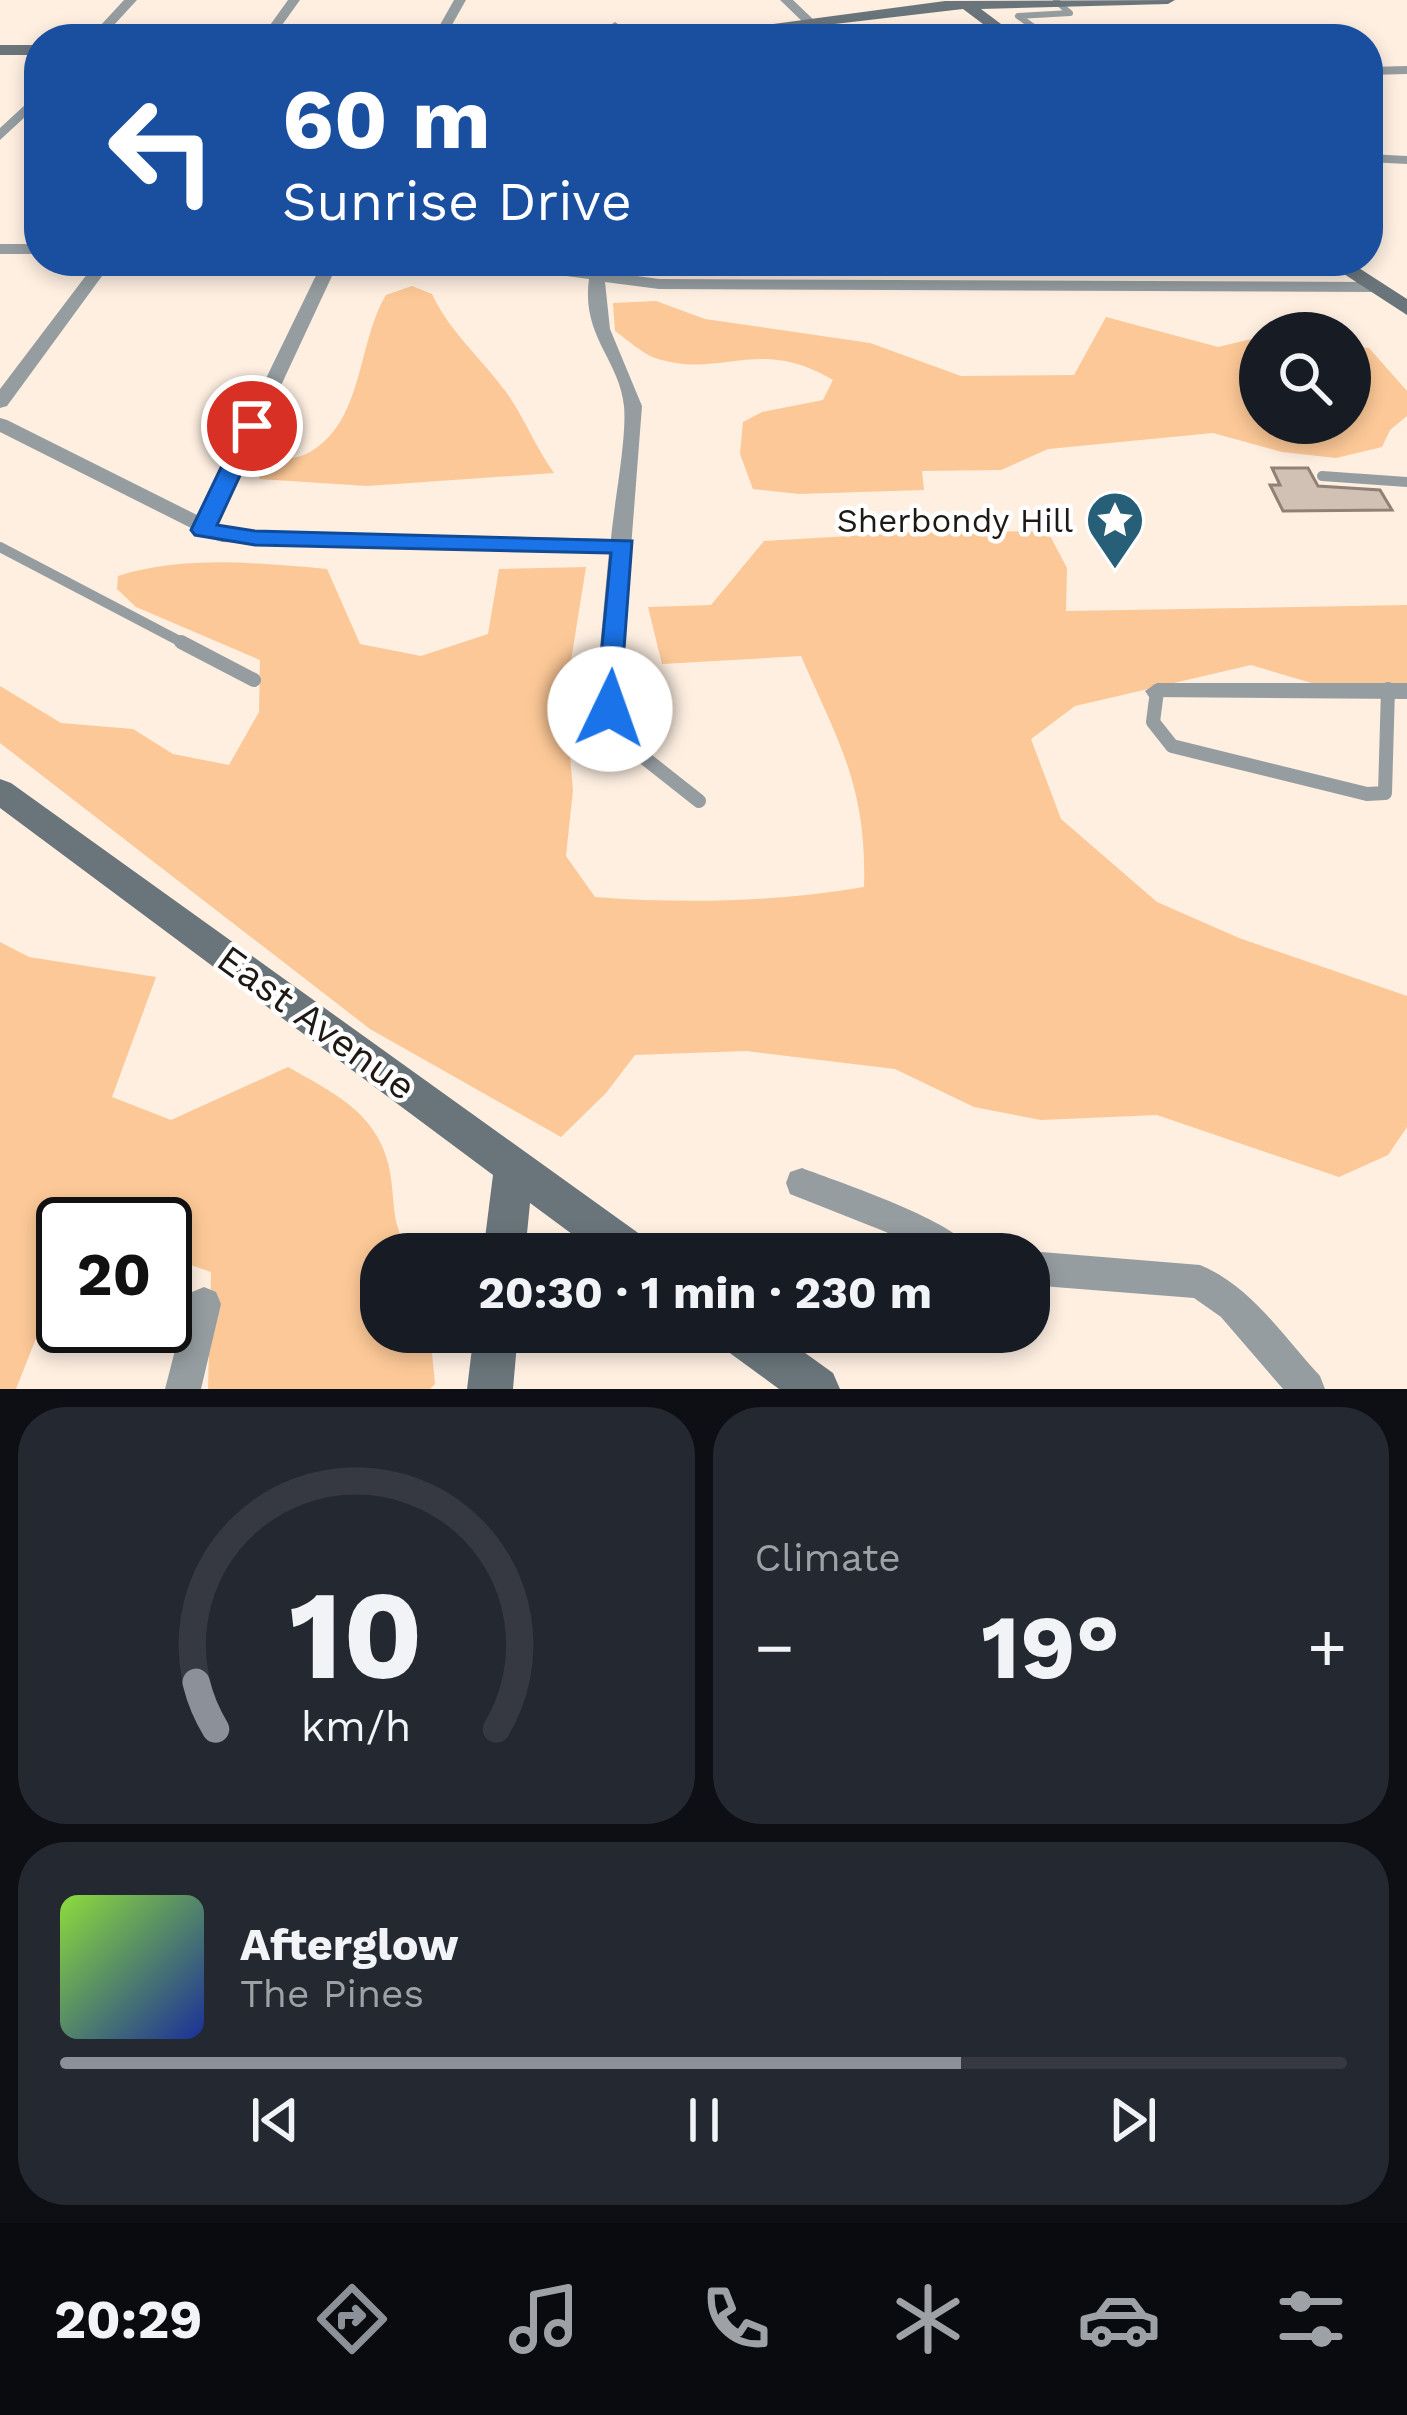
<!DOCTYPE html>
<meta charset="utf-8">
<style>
:root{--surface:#171b24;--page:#242831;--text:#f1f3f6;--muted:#9ea1a6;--line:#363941;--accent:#8c9099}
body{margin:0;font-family:"Work Sans",sans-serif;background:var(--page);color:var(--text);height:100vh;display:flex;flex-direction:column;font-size:45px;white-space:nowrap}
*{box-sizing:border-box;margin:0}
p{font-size:39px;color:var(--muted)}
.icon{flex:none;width:66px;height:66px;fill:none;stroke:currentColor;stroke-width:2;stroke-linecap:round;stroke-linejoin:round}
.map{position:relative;height:1389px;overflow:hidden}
.drawer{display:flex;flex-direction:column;gap:18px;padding:18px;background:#0d0f14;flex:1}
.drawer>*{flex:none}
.hud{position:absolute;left:24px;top:24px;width:1359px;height:252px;border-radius:48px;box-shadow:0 6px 18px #0003;background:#1a4fa0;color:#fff;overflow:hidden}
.tools{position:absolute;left:1239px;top:312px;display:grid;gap:24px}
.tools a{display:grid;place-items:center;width:132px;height:132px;border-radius:50%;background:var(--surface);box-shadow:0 6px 18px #0003;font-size:60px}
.speed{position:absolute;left:36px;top:1197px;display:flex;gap:24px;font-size:60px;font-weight:700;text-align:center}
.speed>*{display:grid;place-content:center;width:156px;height:156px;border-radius:50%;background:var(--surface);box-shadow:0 6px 18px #0003;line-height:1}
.speed .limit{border:6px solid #111;border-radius:18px;background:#fff;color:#111}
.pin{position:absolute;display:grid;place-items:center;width:102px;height:102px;color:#fff;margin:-51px;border:6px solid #fff;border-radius:50%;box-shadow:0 3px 12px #0007}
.me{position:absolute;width:132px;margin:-66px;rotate:3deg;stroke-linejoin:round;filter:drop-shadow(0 0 9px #0008)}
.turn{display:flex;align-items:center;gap:42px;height:252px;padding:0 60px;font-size:54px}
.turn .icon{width:156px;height:156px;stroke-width:2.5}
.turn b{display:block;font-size:84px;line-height:102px}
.big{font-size:90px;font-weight:700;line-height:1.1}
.drawer .card{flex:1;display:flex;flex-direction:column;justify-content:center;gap:18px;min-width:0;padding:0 42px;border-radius:48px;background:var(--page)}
.drawer .dial{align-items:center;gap:0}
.dial svg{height:312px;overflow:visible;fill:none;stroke:var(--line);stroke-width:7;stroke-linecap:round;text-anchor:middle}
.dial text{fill:var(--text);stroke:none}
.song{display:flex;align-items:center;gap:36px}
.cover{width:144px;height:144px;border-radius:18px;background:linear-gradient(135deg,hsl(90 70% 55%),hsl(230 70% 35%))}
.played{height:12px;border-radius:6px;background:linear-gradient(90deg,var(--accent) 70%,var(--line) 70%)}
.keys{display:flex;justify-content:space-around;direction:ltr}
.heat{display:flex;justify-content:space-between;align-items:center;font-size:66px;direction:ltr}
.drawer .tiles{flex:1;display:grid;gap:18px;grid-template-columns:1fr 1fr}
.card:last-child{grid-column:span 2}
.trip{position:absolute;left:360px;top:1233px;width:690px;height:120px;border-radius:48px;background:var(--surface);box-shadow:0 6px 18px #0003;font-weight:700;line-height:120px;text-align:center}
.menu{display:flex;height:192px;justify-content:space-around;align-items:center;background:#090b0e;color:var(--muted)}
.menu .icon{width:84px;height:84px}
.menu .on{color:var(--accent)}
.menu b{font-size:54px;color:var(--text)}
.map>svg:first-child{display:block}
.green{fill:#fcc897}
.building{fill:#d0c1b4;stroke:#8f8175;stroke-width:3}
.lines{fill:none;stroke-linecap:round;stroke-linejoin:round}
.lane-far2{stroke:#959da1;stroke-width:6}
.lane-far1{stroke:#959da1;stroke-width:10}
.lane{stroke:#959da1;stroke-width:14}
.street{fill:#959da1;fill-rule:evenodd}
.secondary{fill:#6a757b;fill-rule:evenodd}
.route{fill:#1a73e8;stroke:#114b97;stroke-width:3}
.labels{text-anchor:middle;stroke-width:9;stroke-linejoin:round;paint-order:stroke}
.poi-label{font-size:33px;fill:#1f1915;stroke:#fff;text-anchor:end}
.near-street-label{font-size:39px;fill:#1f1915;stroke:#fff}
</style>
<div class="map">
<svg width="1407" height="1389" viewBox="0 0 1407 1389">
<rect width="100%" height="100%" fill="#feefe1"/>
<path class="green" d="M412,286L432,294C449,331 481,358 506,392C524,417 535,447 554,473L367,486L259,479L265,462C278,460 299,459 310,452C364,421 357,343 386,295Z
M656,301L705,319L870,343L961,376L1074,375L1106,317L1218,347L1260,337V423H1350V346L1369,348L1407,391V416L1390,430L1382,447L1336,458L1282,452L1213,433L1048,449L1001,470L922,471L924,490L799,494L753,489L740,454L743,422L762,412L823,400L833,380C757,335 722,380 655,358C641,353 627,339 615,331L613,303Z
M952,530L1048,532L1067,568L1066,611L1407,605V691L1332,689L1251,665L1075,706L1031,739L1061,819L1157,902L1239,938L1407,996V1127L1388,1155L1339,1177L1157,1115L1041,1120L974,1107L895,1069L746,1051L635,1055L606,1093L561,1137L370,1029L0,743V686L61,723L133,729L173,754L229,765L259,712L260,660L136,607L117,589L118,576C185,555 259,563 327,569L360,644L421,656L488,634L499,569L586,567L565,698L573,790L566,856L595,897C685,904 774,902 864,887C867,787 839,743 801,656L662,664L648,607L711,605L764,541Z
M0,942L29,957L156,977L112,1097L171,1120L288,1067C330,1091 375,1111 388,1163C397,1200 388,1218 410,1254H381V1332H430L435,1384L430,1389H208L211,1272L165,1256V1224H63V1270L16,1389H0Z"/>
<path class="building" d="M1272,468H1308L1318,486L1380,490L1392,510L1283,511L1270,485H1280Z"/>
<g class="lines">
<path class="lane-far2" d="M1045,35L1018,16L1070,13L1056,1"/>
<path class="lane-far1" d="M1322,476L1407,482
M0,547L187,645"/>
<path class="lane" d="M181,642L254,680
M608,690L623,741L699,801
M1157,691L1153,722L1172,746L1367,794L1385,793L1388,689"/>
<path class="street" d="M124,0H137L101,39H88Z
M288,0H300L272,39H260Z
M454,0H466L444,39H432Z
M780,0H793L816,22L806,25Z
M615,22L621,26L623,39H611L609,26Z
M1407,66V74L1368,75V67Z
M39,92V104L0,140V128Z
M1368,154L1407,156V164L1368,162Z
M0,244H39V254H0Z
M97,261H113L7,406L0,408V389Z
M323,261H339L216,525L226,530L611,539C614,504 627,438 624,406C619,359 581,336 589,279L492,266L484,261H528L659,279L1372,282L1380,287L1372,292L659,289L605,282L610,329L642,406L620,690L608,698L596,690L609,552L222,542L196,534L193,529L0,432V418L7,420L199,516Z
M1157,683H1407V699L1149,697L1145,691Z
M802,1168C838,1182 961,1222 975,1254H925L886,1232L790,1194L786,1183L790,1172Z
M1029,1251L1200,1265C1251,1286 1284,1337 1320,1376L1325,1389H1283L1221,1317L1194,1298L1029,1285V1254H1023Z
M204,1287L216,1292L221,1304L201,1389H165L187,1304L192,1292Z"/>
<path class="secondary" d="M1175,0L1168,4L981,9L1021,39H1003L963,9L707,39H662L945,1Z
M0,45H39V55H0Z
M1324,261H1348L1407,299V315Z
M0,779L11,783L648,1240L654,1254H599L530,1203L525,1254H483L493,1175L0,808Z
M474,1332H518L513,1389H467Z
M717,1332H776L833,1373L840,1389H779L723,1348Z"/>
</g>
<path class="route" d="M252,419L263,426L217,525L255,531L632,541L619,716H600L596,709L611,553L255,545L195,535L191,530L241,426Z"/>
<defs>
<g id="sight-pin" transform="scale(3)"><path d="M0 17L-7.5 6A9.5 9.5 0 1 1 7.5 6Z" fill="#275f79" stroke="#fff"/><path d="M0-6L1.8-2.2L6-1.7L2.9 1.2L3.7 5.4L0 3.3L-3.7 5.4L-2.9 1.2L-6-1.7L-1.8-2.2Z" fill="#fff"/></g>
</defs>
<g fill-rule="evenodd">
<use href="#sight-pin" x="1115" y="520"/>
</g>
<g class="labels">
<g class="poi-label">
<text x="1073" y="532">Sherbondy Hill</text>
</g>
<g class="near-street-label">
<text transform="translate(317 1022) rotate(36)" y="14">East Avenue</text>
</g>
</g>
</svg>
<div class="tools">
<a><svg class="icon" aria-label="search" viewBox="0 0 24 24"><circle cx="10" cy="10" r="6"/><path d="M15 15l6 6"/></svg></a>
</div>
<div class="speed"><div class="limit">20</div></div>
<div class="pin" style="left:252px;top:426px;background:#d93025"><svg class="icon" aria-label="arrive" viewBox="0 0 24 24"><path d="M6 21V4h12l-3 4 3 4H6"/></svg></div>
<svg class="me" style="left:610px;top:709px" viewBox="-20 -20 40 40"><circle r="19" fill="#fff"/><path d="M0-13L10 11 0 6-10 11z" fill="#1a73e8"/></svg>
<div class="trip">20:30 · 1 min · 230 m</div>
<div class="hud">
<div class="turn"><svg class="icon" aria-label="left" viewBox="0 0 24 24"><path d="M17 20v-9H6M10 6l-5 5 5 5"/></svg><div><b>60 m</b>Sunrise Drive</div></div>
</div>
</div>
<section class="drawer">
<div class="tiles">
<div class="card dial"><svg viewBox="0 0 100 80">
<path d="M14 69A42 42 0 1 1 86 69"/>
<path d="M14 69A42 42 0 0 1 9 57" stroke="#8c9099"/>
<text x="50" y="56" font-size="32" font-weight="700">10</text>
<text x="50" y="72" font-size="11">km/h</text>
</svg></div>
<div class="card"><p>Climate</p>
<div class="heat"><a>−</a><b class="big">19°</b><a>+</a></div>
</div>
<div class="card">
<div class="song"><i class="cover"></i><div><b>Afterglow</b><p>The Pines</p></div></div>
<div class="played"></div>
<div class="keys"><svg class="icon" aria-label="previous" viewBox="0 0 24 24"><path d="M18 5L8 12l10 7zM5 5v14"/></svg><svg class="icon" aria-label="pause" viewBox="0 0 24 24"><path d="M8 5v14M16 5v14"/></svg><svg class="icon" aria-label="next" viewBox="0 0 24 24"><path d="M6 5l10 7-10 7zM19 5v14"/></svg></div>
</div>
</div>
</section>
<nav class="menu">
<b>20:29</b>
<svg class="icon on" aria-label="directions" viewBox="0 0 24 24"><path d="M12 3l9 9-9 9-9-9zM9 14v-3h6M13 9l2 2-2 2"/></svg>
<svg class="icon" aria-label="music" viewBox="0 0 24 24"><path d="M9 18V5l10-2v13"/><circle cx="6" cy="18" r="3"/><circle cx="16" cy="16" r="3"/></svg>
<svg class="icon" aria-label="phone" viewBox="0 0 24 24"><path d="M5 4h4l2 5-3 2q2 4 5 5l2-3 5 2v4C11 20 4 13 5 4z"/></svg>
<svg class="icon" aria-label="climate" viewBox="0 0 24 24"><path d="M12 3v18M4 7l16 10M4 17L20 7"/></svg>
<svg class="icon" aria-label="car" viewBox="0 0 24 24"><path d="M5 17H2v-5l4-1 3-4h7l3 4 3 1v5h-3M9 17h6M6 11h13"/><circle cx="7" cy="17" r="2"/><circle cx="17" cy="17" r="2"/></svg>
<svg class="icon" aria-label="filters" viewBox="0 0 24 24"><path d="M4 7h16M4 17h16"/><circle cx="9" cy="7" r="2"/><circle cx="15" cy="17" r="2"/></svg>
</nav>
